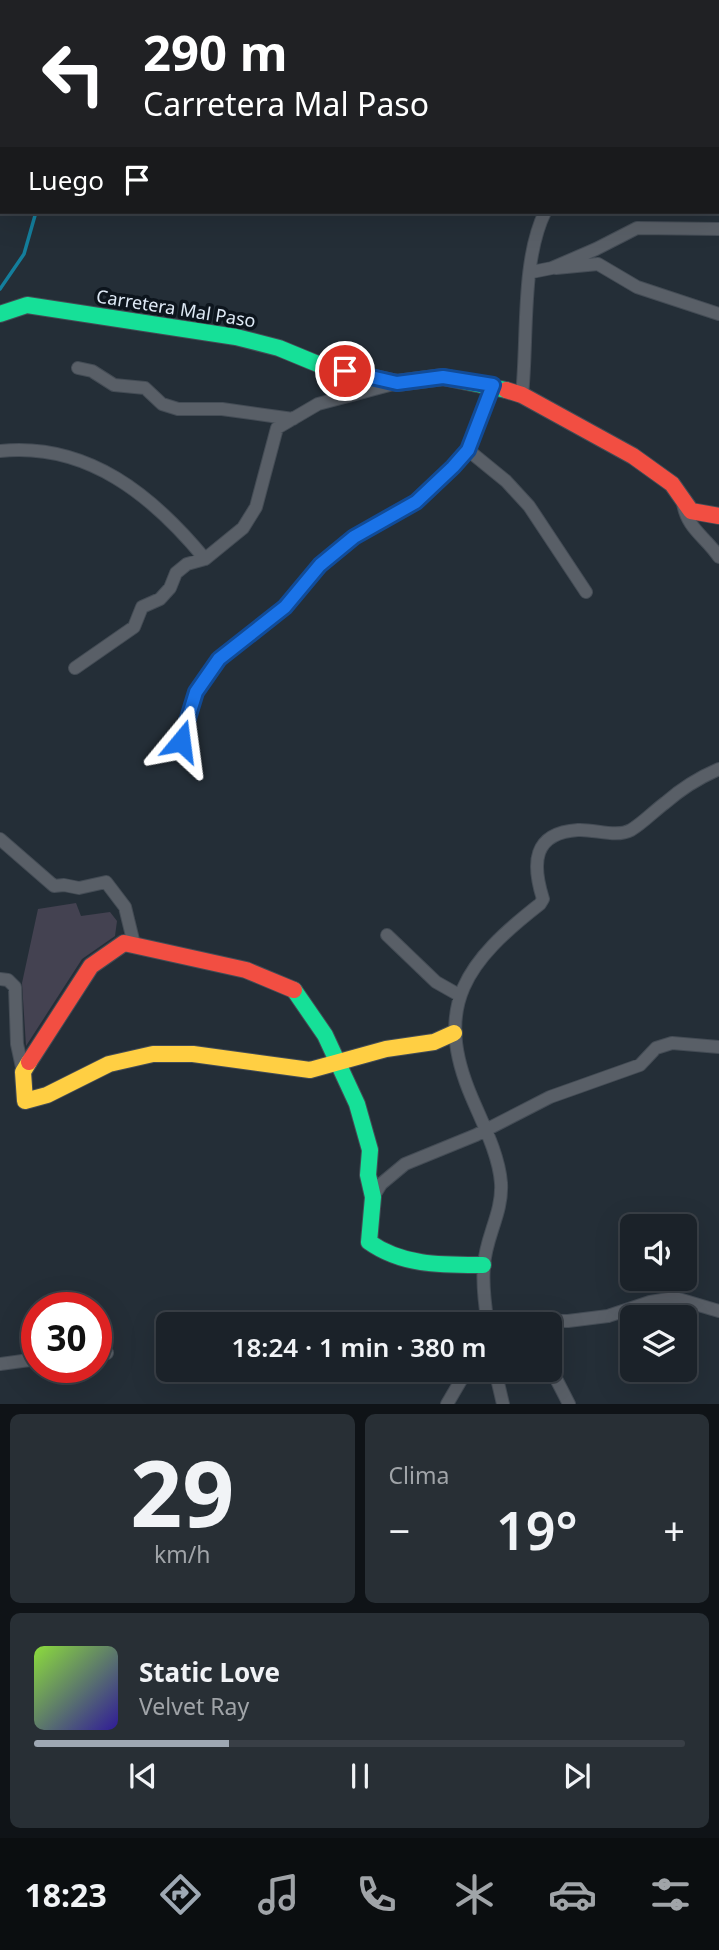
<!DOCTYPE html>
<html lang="es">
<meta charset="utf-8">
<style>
:root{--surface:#1b2229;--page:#282f35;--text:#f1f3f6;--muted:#a0a4a8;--line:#393f46;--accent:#9ea8b3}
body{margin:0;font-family:"Noto Sans",sans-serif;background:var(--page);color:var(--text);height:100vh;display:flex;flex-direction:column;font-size:26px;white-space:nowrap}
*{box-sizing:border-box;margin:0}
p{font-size:23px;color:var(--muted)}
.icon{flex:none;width:38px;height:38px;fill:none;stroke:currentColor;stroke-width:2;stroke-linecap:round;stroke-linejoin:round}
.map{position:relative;height:1404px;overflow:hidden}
.sheet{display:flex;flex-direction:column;gap:10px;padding:10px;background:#0f1317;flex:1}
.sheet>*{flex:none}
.banner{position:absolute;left:0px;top:0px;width:719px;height:214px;box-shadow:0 7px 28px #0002,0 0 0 2px var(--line);background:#202124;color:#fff;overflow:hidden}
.tools{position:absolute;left:620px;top:1214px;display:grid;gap:14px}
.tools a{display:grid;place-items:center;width:77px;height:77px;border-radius:10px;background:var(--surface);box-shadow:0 7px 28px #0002,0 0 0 2px var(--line);font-size:35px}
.speed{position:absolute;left:21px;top:1292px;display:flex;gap:14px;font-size:35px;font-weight:700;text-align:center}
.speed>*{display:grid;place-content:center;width:91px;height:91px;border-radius:50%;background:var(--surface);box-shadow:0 7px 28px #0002,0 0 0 2px var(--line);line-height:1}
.speed .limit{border:10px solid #d22;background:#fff;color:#111}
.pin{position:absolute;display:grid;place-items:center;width:60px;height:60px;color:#fff;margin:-30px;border:4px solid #fff;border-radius:50%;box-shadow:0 2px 7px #0007}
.me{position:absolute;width:77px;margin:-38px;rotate:16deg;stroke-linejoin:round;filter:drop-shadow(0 0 5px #0008)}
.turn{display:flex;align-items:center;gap:24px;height:147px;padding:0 28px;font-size:32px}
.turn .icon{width:91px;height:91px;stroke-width:2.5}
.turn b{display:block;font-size:49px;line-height:60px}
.then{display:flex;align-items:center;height:66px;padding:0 28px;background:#0003;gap:14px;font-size:26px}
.big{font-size:52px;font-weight:600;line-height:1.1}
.sheet .widget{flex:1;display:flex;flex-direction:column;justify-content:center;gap:10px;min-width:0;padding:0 24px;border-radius:10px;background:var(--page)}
.sheet .dial{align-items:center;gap:0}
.dial b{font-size:91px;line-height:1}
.song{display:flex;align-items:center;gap:21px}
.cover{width:84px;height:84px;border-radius:10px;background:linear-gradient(135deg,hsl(90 70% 55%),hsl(250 70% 35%))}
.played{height:7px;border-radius:4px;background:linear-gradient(90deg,var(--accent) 30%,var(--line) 30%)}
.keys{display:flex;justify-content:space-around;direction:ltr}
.heat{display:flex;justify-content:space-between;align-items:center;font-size:38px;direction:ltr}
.sheet .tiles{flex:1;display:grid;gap:10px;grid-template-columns:1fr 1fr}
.widget:last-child{grid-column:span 2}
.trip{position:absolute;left:156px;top:1312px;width:406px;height:70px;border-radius:10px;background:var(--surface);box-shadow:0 7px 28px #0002,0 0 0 2px var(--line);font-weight:600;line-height:70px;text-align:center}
.tabs{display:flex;height:112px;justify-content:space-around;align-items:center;background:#0b0e10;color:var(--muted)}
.tabs .icon{width:49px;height:49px}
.tabs .selected{color:var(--accent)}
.tabs b{font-size:32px;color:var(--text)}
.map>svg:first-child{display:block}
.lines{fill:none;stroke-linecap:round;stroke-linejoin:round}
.stream{stroke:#147e9c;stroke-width:3.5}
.building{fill:#444251}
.street-casing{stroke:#444c55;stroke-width:14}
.fast-casing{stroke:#444c55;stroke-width:18}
.slow-casing{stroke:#444c55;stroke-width:18}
.jam-casing{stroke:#444c55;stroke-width:18}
.street{stroke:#595f67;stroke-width:12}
.fast{stroke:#16e098;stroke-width:16}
.slow{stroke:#ffcf43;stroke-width:16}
.jam{stroke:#f24e42;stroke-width:16}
.route-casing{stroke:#114b97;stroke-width:18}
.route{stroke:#1a73e8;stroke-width:12}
.labels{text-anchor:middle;stroke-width:7;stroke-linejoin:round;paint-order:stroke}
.street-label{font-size:18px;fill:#dfeaf6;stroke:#0d151d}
</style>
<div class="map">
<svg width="719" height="1404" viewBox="0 0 719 1404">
<rect width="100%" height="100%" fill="#242e37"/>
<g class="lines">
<path class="stream" d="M0,101L2,104
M0,289L24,254L36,212"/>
</g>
<path class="building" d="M76,903L81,916L110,912L117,921L115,936L82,959L26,1046L22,983L38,909Z"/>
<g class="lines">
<g class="street-casing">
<path id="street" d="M237,0L242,2
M26,2V0
M223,2L224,0
M379,2L382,0
M631,2L635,0
M556,268L598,264L637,287L719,314
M532,272L552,268L596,249L637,228L719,229
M78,368L92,371L114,385L145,388L162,404L178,409H222L293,419
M522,395C528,339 521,261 545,212
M468,450L506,481L529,506L586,592
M0,451C88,442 153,496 205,559
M683,503C687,529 706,537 719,557
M75,668L134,627L142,607L160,599L170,588L176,573L187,564L205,559L243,528L256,507L277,428L318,404L397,383
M181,741L196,692L219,659L285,607L320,565L354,537L416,502L453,467L468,450L493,385
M0,839L54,886L64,885L79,888L106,882L125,907L134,944
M387,935L436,982L459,995
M0,979L8,980L15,987L17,1044L23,1072
M373,1197L381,1184L405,1164L476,1135L550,1097L640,1065L656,1048L672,1043L719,1047
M487,1320L568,1321L608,1316L650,1302L675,1298L719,1311
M488,1325C485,1306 482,1285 484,1266C485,1238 503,1213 501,1183C499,1155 483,1124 472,1098C432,1005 467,961 540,904L543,899C532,864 532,833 578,830C595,829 616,838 631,830C643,823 654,811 665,803C682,788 698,778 719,769
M96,1354L107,1353
M0,1364L37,1359
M550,1367L569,1404
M495,1370L503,1404
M447,1404L467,1370"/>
</g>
<g class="fast-casing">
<path id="fast" d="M93,2L94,0
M0,314L27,305L236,337L279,348L325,367L397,383L443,377L506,390
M294,990L325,1035L357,1104L370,1150L368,1175L373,1197L369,1242C403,1266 442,1265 483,1265"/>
</g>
<g class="slow-casing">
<path id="slow" d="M0,138L2,135
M0,172L2,169
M29,1062L23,1072L25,1101L47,1095L109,1064L153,1054H193L310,1070L386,1049L434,1042L454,1033"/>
</g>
<g class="jam-casing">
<path id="jam" d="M74,0V2
M506,390L522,395L633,456L672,484L691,511L719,516
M29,1062L91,966L124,943L246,970L294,990"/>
</g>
<use href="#street" class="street"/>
<use href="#fast" class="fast"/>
<use href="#slow" class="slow"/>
<use href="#jam" class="jam"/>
</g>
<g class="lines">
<g class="route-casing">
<path id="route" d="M181,741L196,692L219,659L285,607L320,565L354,537L416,502L453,467L468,450L493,385L443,377L397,383L345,371"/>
</g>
<use href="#route" class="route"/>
</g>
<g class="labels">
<g class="street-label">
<text transform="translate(176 309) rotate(9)" y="6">Carretera Mal Paso</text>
</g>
</g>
</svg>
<div class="tools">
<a><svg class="icon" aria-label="sound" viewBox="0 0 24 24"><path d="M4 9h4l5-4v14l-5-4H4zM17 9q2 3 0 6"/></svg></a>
<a><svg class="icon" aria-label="layers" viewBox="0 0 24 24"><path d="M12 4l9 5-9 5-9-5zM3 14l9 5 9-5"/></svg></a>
</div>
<div class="speed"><div class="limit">30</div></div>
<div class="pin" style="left:345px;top:371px;background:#d93025"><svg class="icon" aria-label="arrive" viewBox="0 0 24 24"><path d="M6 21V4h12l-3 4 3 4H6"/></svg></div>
<svg class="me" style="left:181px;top:741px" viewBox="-20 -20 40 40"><path d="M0-17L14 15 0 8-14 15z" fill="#1a73e8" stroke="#fff" stroke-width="4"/></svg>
<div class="trip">18:24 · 1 min · 380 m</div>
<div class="banner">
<div class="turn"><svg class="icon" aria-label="left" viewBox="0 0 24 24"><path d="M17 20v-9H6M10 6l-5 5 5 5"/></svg><div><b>290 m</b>Carretera Mal Paso</div></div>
<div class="then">Luego<svg class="icon" aria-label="arrive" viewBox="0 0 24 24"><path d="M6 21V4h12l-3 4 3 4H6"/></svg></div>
</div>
</div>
<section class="sheet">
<div class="tiles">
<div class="widget dial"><b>29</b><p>km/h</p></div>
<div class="widget"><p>Clima</p>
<div class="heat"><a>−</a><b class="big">19°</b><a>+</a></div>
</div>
<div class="widget">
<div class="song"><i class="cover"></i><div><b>Static Love</b><p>Velvet Ray</p></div></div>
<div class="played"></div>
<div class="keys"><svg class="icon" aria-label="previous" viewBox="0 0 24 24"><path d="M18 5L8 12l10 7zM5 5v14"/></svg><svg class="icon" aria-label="pause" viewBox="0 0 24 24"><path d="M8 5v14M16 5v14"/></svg><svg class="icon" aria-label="next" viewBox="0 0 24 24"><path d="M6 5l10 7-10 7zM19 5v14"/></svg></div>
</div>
</div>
</section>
<nav class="tabs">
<b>18:23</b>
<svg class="icon selected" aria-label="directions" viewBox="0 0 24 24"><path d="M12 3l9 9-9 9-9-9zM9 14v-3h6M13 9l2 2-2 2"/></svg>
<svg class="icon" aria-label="music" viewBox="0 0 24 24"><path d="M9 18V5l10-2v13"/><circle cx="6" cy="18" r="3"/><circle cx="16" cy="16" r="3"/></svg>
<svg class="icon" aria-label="phone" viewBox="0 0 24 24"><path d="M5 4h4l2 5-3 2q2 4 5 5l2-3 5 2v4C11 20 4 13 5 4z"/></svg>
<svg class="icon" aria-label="climate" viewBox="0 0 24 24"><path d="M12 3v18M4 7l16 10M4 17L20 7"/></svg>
<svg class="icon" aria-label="car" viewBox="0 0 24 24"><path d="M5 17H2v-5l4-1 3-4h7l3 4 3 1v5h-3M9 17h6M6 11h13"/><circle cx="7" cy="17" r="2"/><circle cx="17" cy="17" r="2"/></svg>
<svg class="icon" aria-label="filters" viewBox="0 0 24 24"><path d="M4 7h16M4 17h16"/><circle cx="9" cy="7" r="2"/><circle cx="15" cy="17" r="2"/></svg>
</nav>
